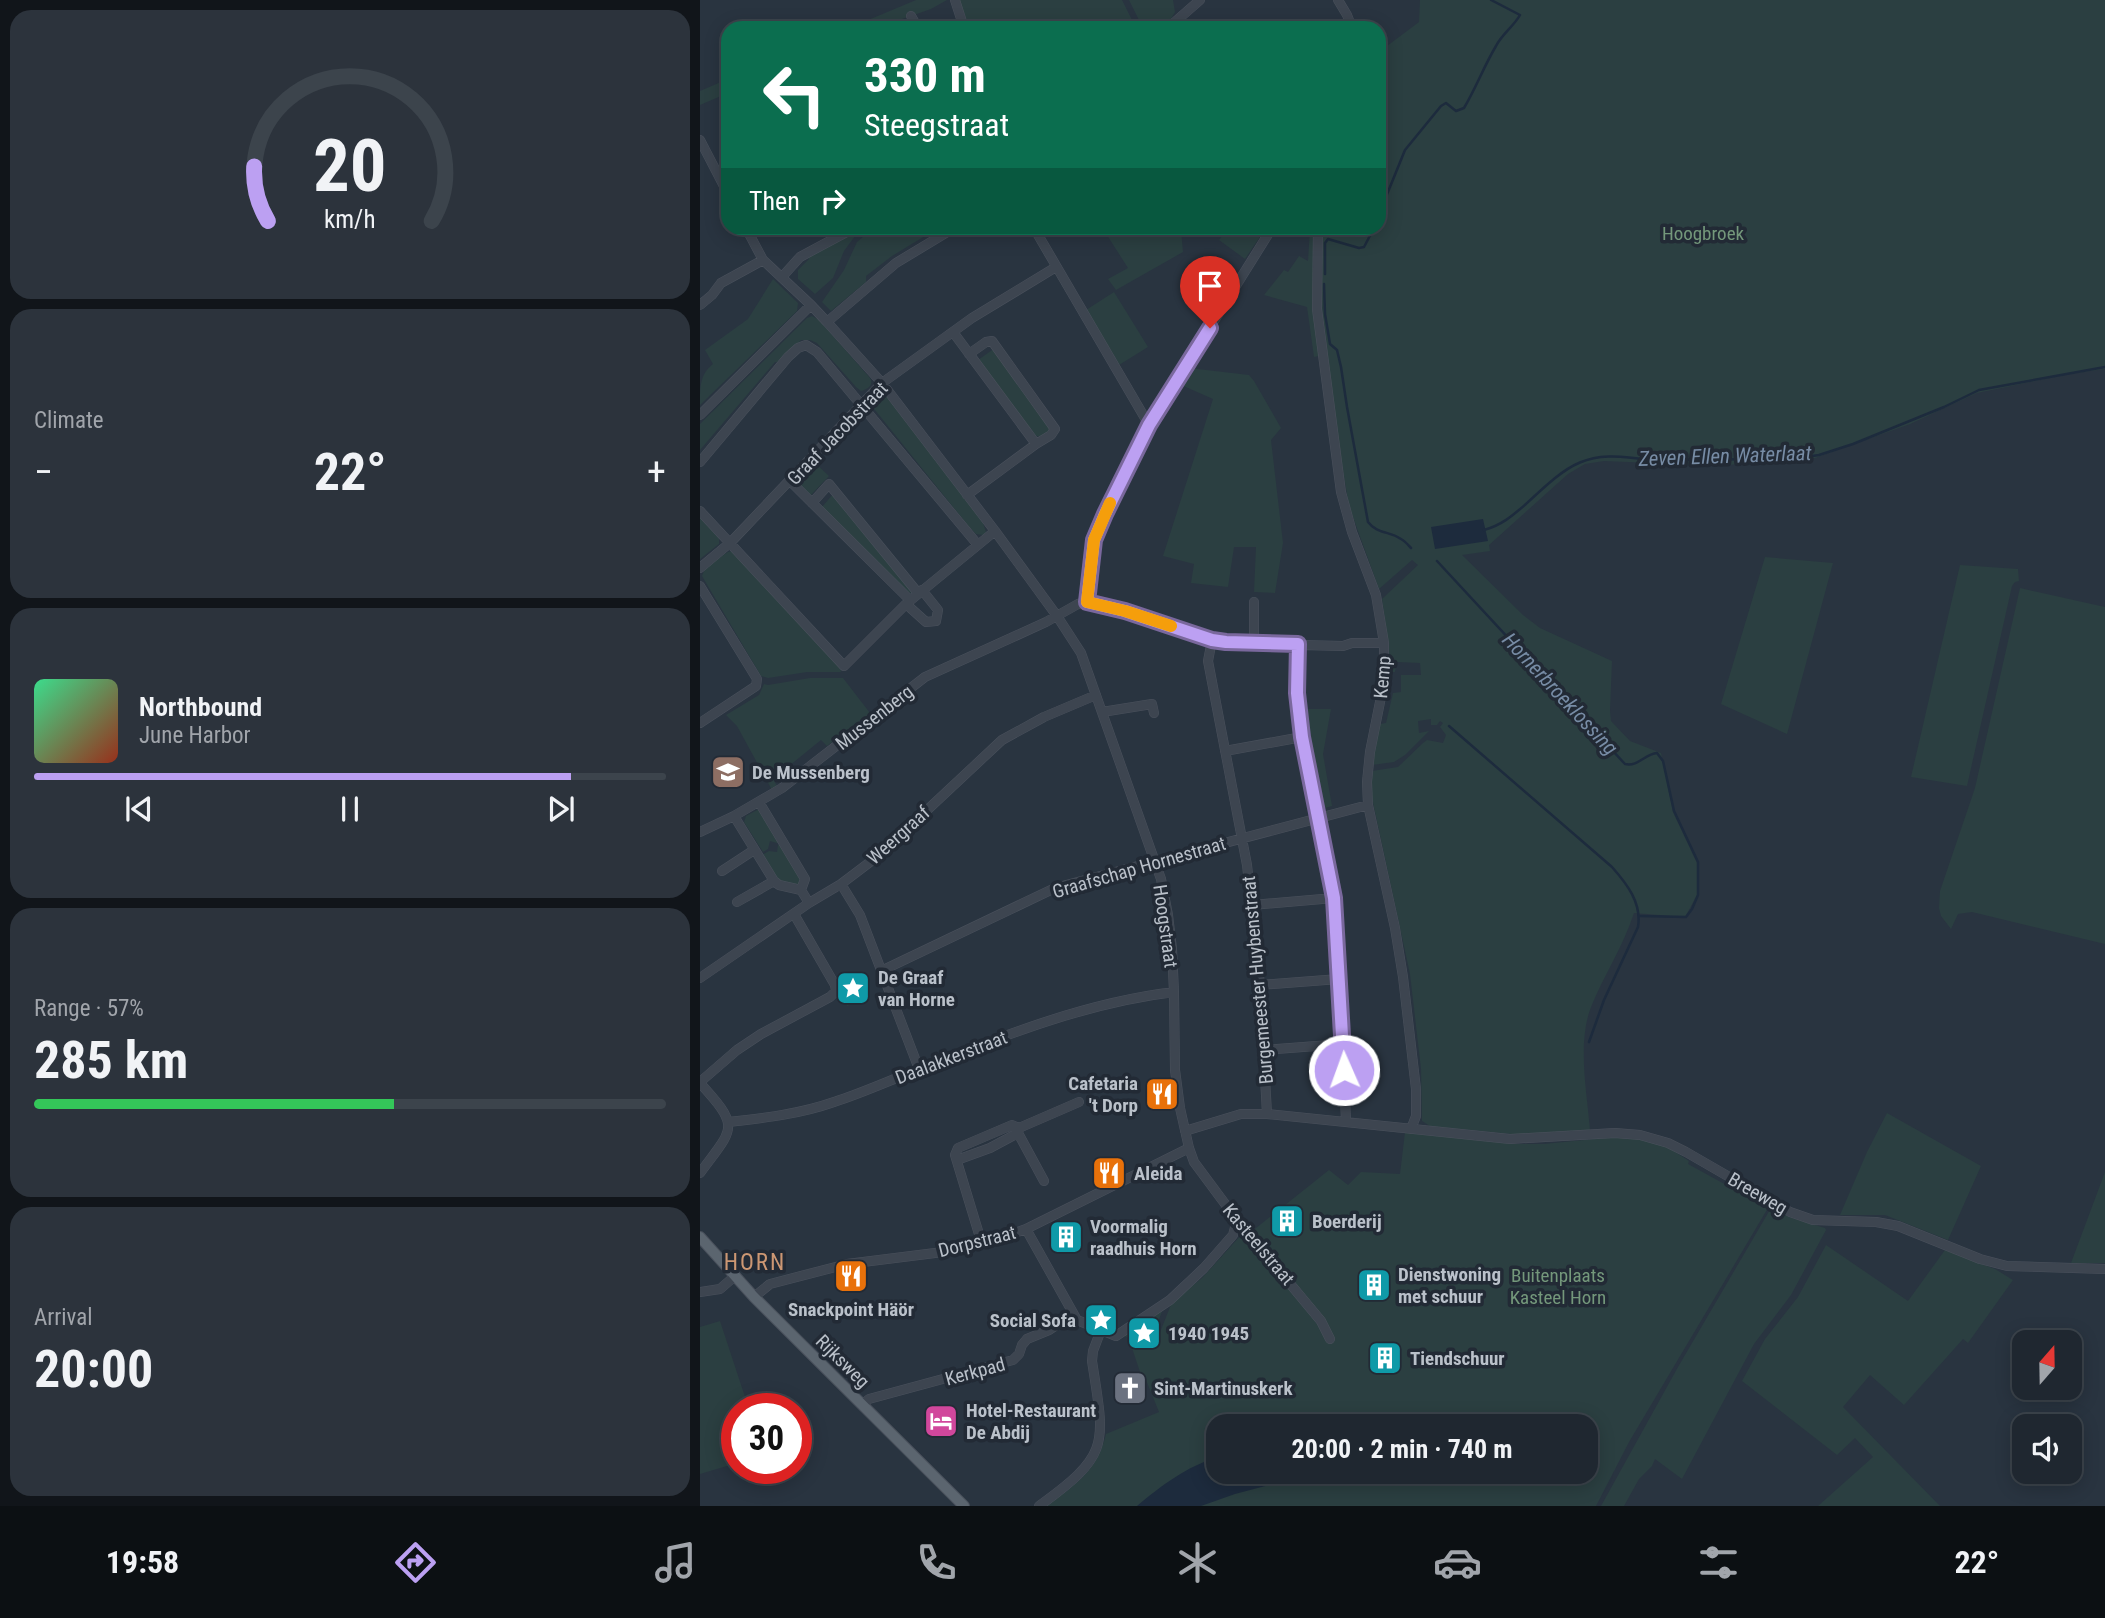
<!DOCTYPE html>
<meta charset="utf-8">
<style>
:root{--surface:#1f2730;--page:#2c333c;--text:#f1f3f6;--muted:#a1a5ab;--line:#3c444c;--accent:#bca0f2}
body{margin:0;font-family:"Roboto Condensed",sans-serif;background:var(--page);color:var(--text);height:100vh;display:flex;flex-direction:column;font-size:26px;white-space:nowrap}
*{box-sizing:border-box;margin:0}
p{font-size:23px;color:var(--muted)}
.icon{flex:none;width:38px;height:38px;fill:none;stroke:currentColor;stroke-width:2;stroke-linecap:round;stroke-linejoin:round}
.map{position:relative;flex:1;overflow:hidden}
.side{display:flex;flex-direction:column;gap:10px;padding:10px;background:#11151a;width:700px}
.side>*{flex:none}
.top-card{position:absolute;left:21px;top:21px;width:665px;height:214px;border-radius:21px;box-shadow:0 4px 18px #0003,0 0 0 2px var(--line);background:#0b6e4f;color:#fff;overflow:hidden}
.needle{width:46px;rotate:20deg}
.controls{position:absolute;left:1312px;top:1330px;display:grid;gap:14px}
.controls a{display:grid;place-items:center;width:70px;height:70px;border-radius:14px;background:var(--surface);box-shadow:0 4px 18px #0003,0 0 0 2px var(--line);font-size:35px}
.speed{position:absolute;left:21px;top:1393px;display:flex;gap:14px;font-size:35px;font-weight:700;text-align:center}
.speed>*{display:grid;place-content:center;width:91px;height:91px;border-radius:50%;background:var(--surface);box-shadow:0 4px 18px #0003,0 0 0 2px var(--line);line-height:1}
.speed .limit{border:10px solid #d22;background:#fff;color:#111}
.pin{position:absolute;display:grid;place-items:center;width:60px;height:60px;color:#fff;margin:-72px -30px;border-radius:50% 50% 50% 0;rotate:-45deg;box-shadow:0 0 7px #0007}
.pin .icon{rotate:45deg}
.me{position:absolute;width:77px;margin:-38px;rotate:358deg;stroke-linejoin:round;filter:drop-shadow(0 0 5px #0008)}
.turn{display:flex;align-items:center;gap:24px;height:147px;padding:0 28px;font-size:32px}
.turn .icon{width:91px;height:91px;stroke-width:2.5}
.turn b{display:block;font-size:49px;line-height:60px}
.then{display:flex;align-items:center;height:66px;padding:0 28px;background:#0003;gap:14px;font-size:26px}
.big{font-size:52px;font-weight:700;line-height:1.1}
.side .card{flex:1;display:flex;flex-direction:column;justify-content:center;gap:10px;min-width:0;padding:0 24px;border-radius:21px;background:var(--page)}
.side .dial{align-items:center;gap:0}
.dial svg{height:182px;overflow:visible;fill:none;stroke:var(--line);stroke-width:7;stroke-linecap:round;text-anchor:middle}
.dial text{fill:var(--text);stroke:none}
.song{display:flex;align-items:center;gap:21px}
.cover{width:84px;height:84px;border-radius:10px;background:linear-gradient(135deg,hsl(150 70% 55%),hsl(10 70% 35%))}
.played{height:7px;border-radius:4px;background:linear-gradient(90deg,var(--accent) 85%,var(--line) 85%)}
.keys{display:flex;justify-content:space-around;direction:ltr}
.heat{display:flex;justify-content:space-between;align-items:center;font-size:38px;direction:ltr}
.charge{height:10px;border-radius:5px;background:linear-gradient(90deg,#34c759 57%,var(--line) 0)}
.trip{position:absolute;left:506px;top:1414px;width:392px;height:70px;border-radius:21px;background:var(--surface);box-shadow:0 4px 18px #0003,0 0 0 2px var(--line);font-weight:700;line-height:70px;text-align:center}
.dock{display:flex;height:112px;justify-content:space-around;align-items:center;background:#0c1013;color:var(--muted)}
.dock .icon{width:49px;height:49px}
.dock .active{color:var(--accent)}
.dock b{font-size:32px;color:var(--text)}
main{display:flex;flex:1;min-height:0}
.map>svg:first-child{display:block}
.green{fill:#2b3f41;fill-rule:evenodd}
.water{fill:#1d2b3d}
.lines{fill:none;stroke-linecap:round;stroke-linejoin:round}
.stream{stroke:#1d2b3d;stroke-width:2.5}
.minor-casing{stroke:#4a515c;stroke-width:10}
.major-casing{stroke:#4a515c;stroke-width:12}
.minor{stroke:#3d4550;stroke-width:9}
.major{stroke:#5b656f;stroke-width:10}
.route-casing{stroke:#7a689d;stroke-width:18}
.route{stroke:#bca0f2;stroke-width:12}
.slow{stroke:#f59e0b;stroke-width:12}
.labels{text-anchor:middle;stroke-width:7;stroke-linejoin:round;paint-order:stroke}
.park-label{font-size:19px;fill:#74987b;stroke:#222a35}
.street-label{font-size:19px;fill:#bac1ca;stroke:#222a35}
.poi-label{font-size:19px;font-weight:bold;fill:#bac1ca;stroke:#222a35;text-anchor:start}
.water-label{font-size:21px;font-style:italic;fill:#778ca5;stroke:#222a35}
.quarter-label{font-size:23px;letter-spacing:2px;fill:#cc9773;stroke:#222a35}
</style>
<main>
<section class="side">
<div class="card dial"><svg viewBox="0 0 100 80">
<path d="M14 69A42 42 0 1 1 86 69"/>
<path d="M14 69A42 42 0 0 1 8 45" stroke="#bca0f2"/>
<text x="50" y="56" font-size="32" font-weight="700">20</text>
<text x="50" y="72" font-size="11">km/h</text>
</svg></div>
<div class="card"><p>Climate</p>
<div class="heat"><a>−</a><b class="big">22°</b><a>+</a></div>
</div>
<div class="card">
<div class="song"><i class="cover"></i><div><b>Northbound</b><p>June Harbor</p></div></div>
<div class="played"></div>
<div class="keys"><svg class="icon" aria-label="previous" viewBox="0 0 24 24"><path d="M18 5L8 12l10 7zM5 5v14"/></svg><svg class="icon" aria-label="pause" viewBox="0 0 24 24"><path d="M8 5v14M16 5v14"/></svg><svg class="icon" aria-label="next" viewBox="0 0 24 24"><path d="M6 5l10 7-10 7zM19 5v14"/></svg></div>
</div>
<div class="card"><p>Range · 57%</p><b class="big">285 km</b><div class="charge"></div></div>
<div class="card"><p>Arrival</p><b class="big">20:00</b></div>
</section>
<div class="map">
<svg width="1405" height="1506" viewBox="0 0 1405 1506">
<rect width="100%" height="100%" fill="#293440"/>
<path class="green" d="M216,0H247L231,9L185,25L183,28H149Z
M257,0H422L436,28H266Z
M429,0H473L475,12L471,19L461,28H443Z
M720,0H1405V369L1369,374L1277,393L1210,424L1115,458L1078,464L999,465L904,461L885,464L868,474L789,545L790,551L762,555L823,615L840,628L912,661L910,711L911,721L930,741L961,753L973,812L997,863V895L985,917L934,913C923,947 904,975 891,1007C877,1043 887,1092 890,1130L831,1136L730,1126L722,1121L721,1069L710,974L672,798V771L698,767L723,743L727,740L743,743L746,735L740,727L743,723L740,721L737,725H731V719L718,721L719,733L729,731L705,755L694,762L672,765L680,724L686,723L693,693L701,692V675H721L720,663L697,662L695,672H689V648L682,599L718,565L712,560L679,589L649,506L641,459L623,331L621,282L623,228H679V52L719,22Z
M28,79V93L0,105V91Z
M161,228L144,251L133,278L115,294L98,279V270L109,259L108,257Z
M183,228H238L192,256L166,276V282L131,311L122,302L144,270L157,242L164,236Z
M390,228H498L494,234L481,230L483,252L416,290L408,279L428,268L405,232L394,235Z
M528,228H566L545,259L519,240Z
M610,228H615L619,356L614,357L607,307L564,295L584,270L588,272L599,256L608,261Z
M73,279L98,303L97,311L0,405C0,387 0,374 13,364L5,350L48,319Z
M414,292L448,347L419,365L386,310Z
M112,316L119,320L170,378C174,385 168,389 161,391L156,387L117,343L110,340H101L81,362H75L0,450V424L107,318Z
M295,348L351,427V432L340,437L334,435L278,360Z
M489,368L549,375L554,381L581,428L571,440L583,543L575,593L554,592L556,547H534L528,587L491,583L494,564L463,556L513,399L479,384Z
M179,393L185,394L282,520L286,532L283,535L276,534L270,528L171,405L174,398Z
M114,462L129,476L110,496L100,485L98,479Z
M134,493L214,590L211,593L205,591L122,507Z
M0,516L19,536V544L0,559Z
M32,551L140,666L141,672H107L68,678L61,676L2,576C5,565 19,558 28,552Z
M1065,557L1133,563L1087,734L1021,704Z
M1260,565L1318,569L1319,581L1315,582L1312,586L1267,786L1211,777Z
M1320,588L1405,607V944L1272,912L1258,914L1251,929L1241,916L1239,908L1240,891L1275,788Z
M110,678H143L170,713L127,746L121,740L73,779L77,786L72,790L37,726L26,715L59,695L64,684L68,685Z
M602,709H631L623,754L632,806L621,809L604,727Z
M61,808L81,840L77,843L70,841L68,849L63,852L44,822L46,816Z
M82,843L103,881L101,886L79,881L62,855L69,851L77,852L78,845Z
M152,982L163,987L167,998L147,1006L144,997Z
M1187,1113L1281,1166L1248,1240L1185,1215H1140L1167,1152Z
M705,1132L816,1144H844L914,1137L940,1139L966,1146L989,1161L988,1164L1068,1208L929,1442L896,1506H347C376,1484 397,1471 406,1434L459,1412L444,1375H441L432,1348L455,1345L472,1302L502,1278L543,1233L546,1236L629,1170L648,1185L661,1172L700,1174ZM518,1426H886V1472H518Z
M1405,1172V1263H1371Z
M1071,1208L1089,1217L1125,1228L1126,1230L1091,1295L1054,1344L982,1479L955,1459L952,1466L939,1479L924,1506H901L978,1367Z
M1126,1245L1208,1301L1245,1250L1295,1269L1313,1280L1268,1343L1263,1339L1204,1405L1170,1375L1143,1407L1240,1506H1118L1173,1457L1155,1438L1137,1455L1042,1381L1065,1339L1098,1297Z
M463,1309L451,1340L438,1342L422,1335Z
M20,1321L49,1409H37V1463L0,1474V1327Z"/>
<path class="water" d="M783,519L788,541L735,549L731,527Z
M518,1457V1472H619L535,1494L501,1506H437C461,1486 487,1466 518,1457Z"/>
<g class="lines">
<path class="stream" d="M679,214L705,150L741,106L746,103L756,111L764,108C776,88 784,66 796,46C802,34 814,26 820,15L791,0
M625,274V243L628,239L659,248L664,247L674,228
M624,284L625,314L630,344L637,350L641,367L647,407L668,522C677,534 690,531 701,539C705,541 708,545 711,548
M784,530C802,525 812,516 826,504C870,463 885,449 948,460L1092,459L1119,455L1153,444L1244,407L1279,390L1405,367
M737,561L925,764C938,767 945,754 957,753L963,761L974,811L998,862V895L992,909L986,917L940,916
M749,726L912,867C927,884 942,903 938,927L904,1000L889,1042"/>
<g class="minor-casing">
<path id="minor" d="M255,0L264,28
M638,0L647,15L652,28
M211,16L218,28
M468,28L500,0
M0,140L28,194
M46,228L63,260L111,305L127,322L196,263L254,228
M334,228L449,425
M618,228L617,309L641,492L652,532L676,595L684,643V667L681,697L670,752L667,782L668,805L695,928L703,977L716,1089V1116L711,1129
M82,277L100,257L154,228
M0,305L12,295L21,283L63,260
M253,332L336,444
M0,415L111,305
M0,462L88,357L98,348L106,345L117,352L278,545L295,531L182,383L127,322
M90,481L210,600
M267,495L336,444L351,435L355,429L292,341L286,342L269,354
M112,503L129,484L218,593
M0,511L144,666L206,604L278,545
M295,531L357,616L381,653L461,879L468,915L472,949L474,992L475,1070L480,1108L489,1148L494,1162L537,1220L621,1321L630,1339
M0,568L31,542L182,383L272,318L356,267
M0,586L57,679L56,686L0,723
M387,602L394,540L405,514L449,425L572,228
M554,602V642
M206,604L226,622L236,621L238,610L222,590
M512,640L508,661L547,865L560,985L567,1114
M598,644L597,693L602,737L634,898L643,1044L646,1122
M402,712L452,704L454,713
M525,751L602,737
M59,802L105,879L101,890
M34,816L74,881L79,885L101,890L109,903
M0,832L34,816L82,788L225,677L346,622L378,604L387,602L425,611L526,643L643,646L652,643H684
M22,871L54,850
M141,884L160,915L219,1069
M37,902L74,881
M552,905L634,898
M181,971L355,888L668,805
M0,978L109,903L141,884L178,856L302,740L344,717L396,695
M560,985L639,979
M564,1050L643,1044
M0,1082L37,1050L61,1034L130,997L136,991L135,985L94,914
M0,1083C41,1128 34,1127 0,1173
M29,1122C64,1118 100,1114 134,1102C159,1094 184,1083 209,1073C295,1039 382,1003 474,992
M485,1131L541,1114H567L810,1139L915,1133L940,1135L968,1143L986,1152L1090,1212L1113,1220L1176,1222L1198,1226L1280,1259L1307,1266L1405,1269
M318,1133L344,1181
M257,1160L290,1148L318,1133L319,1128L379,1102
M326,1229L377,1320L416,1336L470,1300L504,1268L533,1235L537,1220
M282,1244L255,1155L258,1148L312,1125L319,1128
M0,1292L20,1289L35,1276
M54,1297L70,1284L147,1264L251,1251L282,1244L326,1229L489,1148
M162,1405L169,1399L313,1360L319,1354L322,1345L327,1339L349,1330L373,1314
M339,1506C411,1454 405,1445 392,1361L393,1351L401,1330"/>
</g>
<g class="major-casing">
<path id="major" d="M0,1237L54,1297L264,1506"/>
</g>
<use href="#minor" class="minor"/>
<use href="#major" class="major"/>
</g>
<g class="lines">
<g class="route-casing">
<path id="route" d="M510,328L449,425L405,514L394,540L387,602L425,611L512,640L526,642L598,644L597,693L602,737L634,898L644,1070"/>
</g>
<use href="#route" class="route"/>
<path class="slow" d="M410,503L394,540L387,602L425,611L471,626"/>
</g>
<defs>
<g id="school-square" transform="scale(1.75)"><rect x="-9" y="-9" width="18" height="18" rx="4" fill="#8d6e63" stroke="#222a35"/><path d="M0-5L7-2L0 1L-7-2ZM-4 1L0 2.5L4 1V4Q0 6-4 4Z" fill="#fff"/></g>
<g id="sight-square" transform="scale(1.75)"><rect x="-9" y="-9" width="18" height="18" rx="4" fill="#0f9aa8" stroke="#222a35"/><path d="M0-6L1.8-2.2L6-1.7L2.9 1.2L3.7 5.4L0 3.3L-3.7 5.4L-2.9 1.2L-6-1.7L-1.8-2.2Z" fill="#fff"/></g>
<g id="restaurant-square" transform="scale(1.75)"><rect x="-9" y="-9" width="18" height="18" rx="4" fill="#e8710a" stroke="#222a35"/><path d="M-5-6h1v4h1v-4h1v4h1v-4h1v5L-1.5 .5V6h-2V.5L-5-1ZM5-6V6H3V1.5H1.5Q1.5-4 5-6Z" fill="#fff"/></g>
<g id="building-square" transform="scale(1.75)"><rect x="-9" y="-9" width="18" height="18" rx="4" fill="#0f9aa8" stroke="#222a35"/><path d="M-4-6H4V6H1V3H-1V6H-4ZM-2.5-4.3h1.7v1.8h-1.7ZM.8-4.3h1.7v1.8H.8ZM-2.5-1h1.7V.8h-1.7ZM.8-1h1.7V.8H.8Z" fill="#fff"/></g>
<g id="church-square" transform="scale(1.75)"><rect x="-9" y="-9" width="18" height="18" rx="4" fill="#6b7280" stroke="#222a35"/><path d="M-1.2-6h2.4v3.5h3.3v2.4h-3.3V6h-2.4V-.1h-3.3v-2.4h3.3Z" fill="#fff"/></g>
<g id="hotel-square" transform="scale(1.75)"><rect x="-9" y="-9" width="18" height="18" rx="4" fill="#d1479c" stroke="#222a35"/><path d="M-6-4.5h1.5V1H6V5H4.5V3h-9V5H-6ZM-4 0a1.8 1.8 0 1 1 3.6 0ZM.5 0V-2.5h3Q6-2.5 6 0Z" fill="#fff"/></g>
</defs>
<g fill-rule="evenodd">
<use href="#school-square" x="28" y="772"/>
<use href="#sight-square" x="153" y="988"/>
<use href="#restaurant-square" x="462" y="1094"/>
<use href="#restaurant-square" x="409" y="1173"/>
<use href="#building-square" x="587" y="1221"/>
<use href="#building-square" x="366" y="1237"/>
<use href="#restaurant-square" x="151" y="1276"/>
<use href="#building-square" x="674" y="1285"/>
<use href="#sight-square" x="401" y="1320"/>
<use href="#sight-square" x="444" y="1333"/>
<use href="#building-square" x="685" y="1358"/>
<use href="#church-square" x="430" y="1388"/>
<use href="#hotel-square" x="241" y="1421"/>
</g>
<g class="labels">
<g class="park-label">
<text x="1003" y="240">Hoogbroek</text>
<text x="858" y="1282">Buitenplaats<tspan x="858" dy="22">Kasteel Horn</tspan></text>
</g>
<g class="street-label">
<text transform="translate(137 433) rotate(-46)" y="7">Graaf Jacobstraat</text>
<text transform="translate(682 677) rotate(-85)" y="7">Kemp</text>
<text transform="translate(174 717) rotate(-38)" y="7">Mussenberg</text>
<text transform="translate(198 835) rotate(-42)" y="7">Weergraaf</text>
<text transform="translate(439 867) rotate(-16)" y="7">Graafschap Hornestraat</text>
<text transform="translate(466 926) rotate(82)" y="7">Hoogstraat</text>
<text transform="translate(557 980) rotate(-95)" y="7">Burgemeester Huybenstraat</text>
<text transform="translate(251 1057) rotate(-21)" y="7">Daalakkerstraat</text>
<text transform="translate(1058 1193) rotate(30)" y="7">Breeweg</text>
<text transform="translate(277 1241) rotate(-14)" y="7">Dorpstraat</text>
<text transform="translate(559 1244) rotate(50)" y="7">Kasteelstraat</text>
<text transform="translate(143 1361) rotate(45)" y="7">Rijksweg</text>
<text transform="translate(275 1371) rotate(-15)" y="7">Kerkpad</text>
</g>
<g class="poi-label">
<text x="52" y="779">De Mussenberg</text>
<text x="178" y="984">De Graaf<tspan x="178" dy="22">van Horne</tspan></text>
<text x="438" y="1090" text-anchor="end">Cafetaria<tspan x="438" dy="22">'t Dorp</tspan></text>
<text x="434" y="1180">Aleida</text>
<text x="612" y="1228">Boerderij</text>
<text x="390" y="1233">Voormalig<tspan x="390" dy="22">raadhuis Horn</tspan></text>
<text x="698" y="1281">Dienstwoning<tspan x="698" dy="22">met schuur</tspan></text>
<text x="151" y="1316" text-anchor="middle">Snackpoint Häör</text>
<text x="376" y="1327" text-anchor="end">Social Sofa</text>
<text x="468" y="1340">1940 1945</text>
<text x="710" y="1365">Tiendschuur</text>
<text x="454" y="1395">Sint-Martinuskerk</text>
<text x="266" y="1417">Hotel-Restaurant<tspan x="266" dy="22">De Abdij</tspan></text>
</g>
<g class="water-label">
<text transform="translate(1025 456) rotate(-2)" y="7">Zeven Ellen Waterlaat</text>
<text transform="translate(860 694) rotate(47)" y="7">Hornerbroeklossing</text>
</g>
<g class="quarter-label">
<text x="55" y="1270">HORN</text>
</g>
</g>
</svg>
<div class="controls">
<a><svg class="needle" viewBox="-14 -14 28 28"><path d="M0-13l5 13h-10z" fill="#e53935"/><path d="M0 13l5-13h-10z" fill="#a1a5ab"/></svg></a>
<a><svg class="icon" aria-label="sound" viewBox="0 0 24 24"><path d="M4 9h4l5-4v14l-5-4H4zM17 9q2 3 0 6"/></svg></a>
</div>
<div class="speed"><div class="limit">30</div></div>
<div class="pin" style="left:510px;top:328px;background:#d93025"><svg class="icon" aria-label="arrive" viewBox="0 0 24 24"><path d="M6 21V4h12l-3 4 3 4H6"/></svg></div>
<svg class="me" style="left:644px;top:1070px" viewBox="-20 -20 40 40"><circle r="17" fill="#bca0f2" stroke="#fff" stroke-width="3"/><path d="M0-11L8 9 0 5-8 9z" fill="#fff"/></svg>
<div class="trip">20:00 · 2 min · 740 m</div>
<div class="top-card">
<div class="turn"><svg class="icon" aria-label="left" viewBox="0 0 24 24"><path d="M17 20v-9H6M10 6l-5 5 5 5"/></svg><div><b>330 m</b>Steegstraat</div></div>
<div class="then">Then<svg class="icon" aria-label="right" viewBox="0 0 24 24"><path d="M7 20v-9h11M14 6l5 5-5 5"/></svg></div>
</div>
</div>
</main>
<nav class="dock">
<b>19:58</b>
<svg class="icon active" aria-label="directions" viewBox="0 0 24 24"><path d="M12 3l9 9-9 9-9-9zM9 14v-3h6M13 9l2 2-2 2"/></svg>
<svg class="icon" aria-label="music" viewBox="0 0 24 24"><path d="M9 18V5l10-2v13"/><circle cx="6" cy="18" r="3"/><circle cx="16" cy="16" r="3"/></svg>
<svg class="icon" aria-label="phone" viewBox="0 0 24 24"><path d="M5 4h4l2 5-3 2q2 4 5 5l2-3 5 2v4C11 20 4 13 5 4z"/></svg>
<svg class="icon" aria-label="climate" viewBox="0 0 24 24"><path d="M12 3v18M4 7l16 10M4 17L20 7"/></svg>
<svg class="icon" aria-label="car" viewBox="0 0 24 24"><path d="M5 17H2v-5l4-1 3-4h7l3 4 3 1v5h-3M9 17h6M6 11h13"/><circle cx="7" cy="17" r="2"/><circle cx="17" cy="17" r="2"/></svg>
<svg class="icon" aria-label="filters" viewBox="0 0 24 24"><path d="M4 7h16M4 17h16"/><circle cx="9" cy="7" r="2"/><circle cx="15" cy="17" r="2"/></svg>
<b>22°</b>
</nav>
